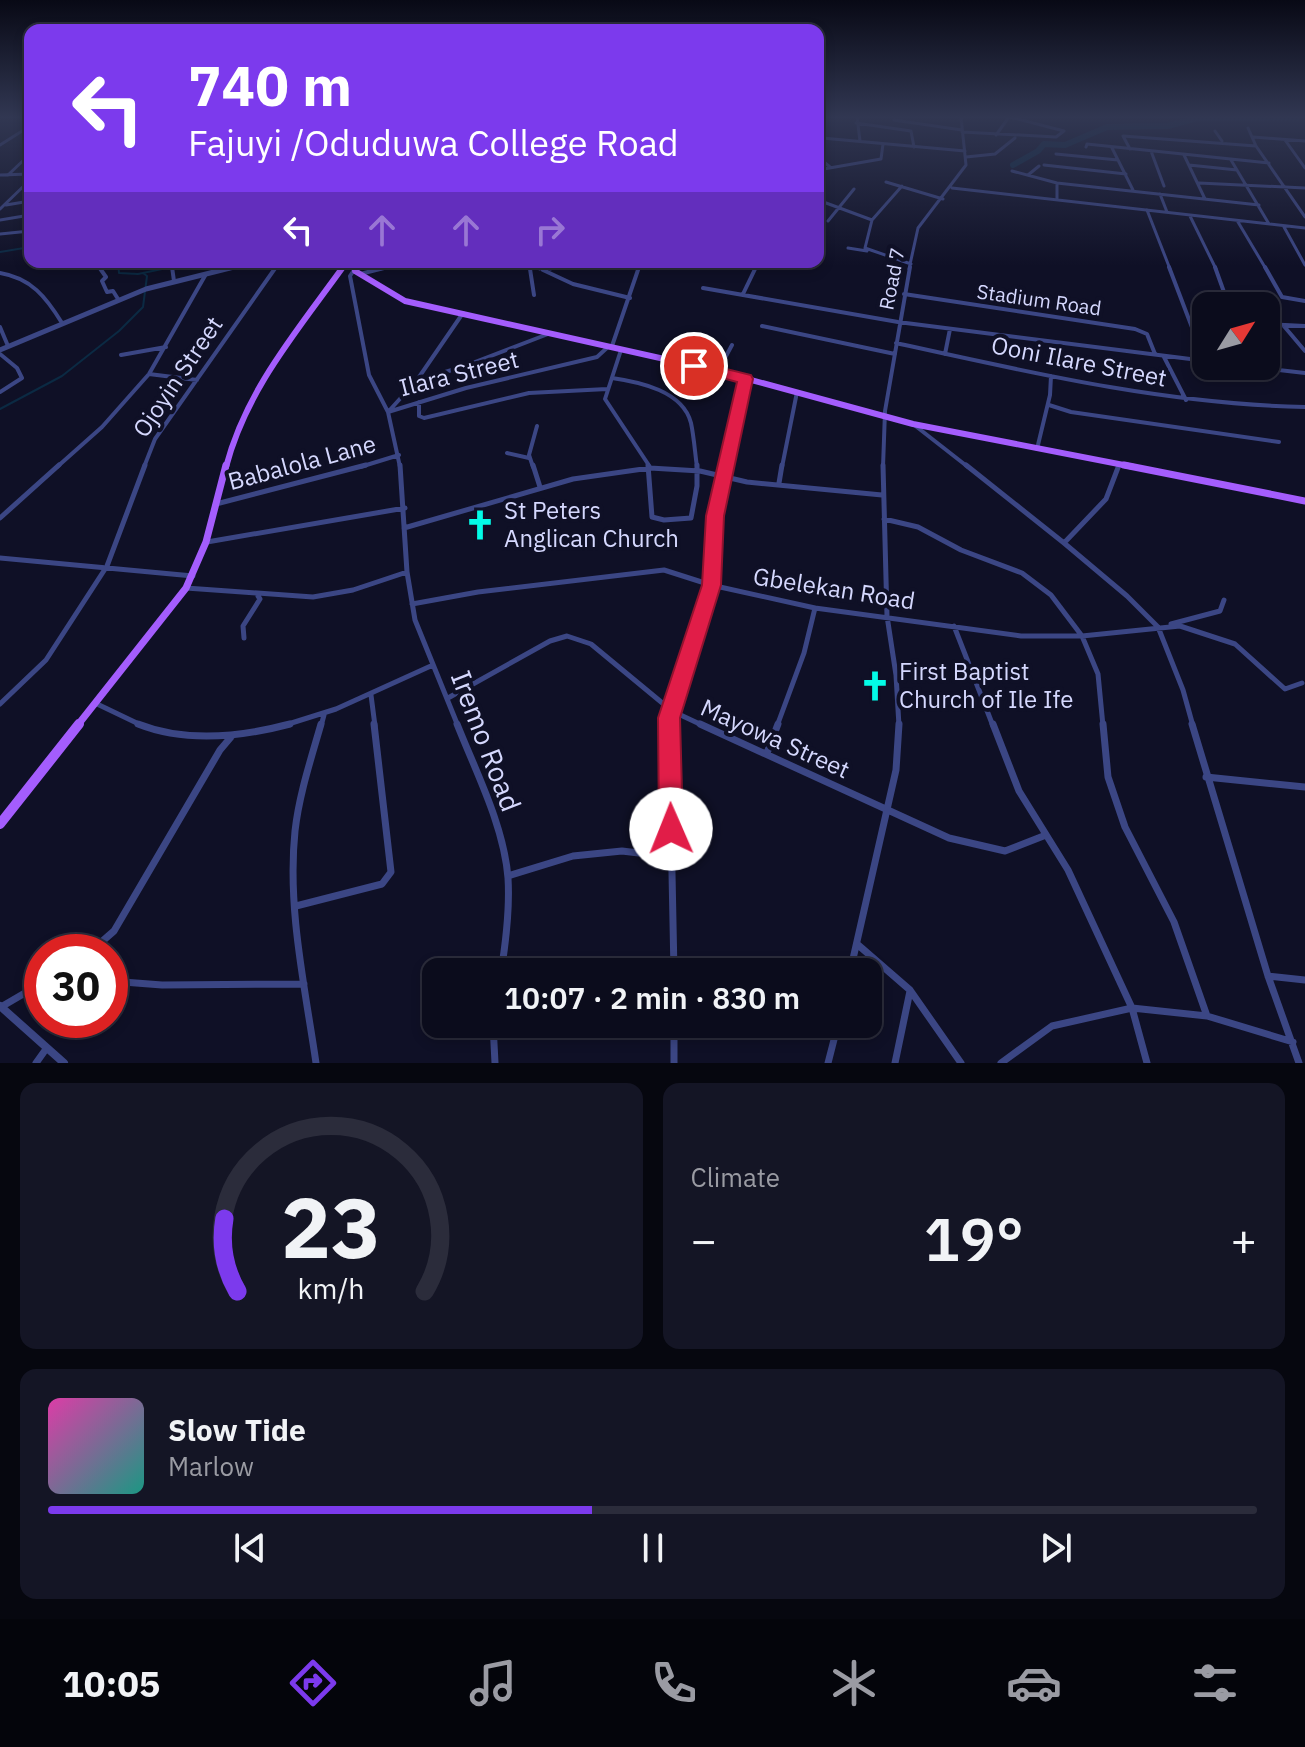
<!DOCTYPE html>
<meta charset="utf-8">
<style>
:root{--surface:#0b0c1c;--page:#141525;--text:#f1f3f6;--muted:#9a9ba3;--line:#2b2c3b;--accent:#7c3aed}
body{margin:0;font-family:"IBM Plex Sans",sans-serif;background:var(--page);color:var(--text);height:100vh;display:flex;flex-direction:column;font-size:30px;white-space:nowrap}
*{box-sizing:border-box;margin:0}
p{font-size:26px;color:var(--muted)}
.icon{flex:none;width:44px;height:44px;fill:none;stroke:currentColor;stroke-width:2;stroke-linecap:round;stroke-linejoin:round}
.map{position:relative;height:1063px;overflow:hidden}
.panel{display:flex;flex-direction:column;gap:20px;padding:20px;background:#06070f;flex:1}
.panel>*{flex:none}
.top-card{position:absolute;left:24px;top:24px;width:800px;height:244px;border-radius:16px;box-shadow:0 4px 12px #0003,0 0 0 2px var(--line);background:#7c3aed;color:#fff;overflow:hidden}
.needle{width:52px;rotate:53deg}
.buttons{position:absolute;left:1192px;top:292px;display:grid;gap:16px}
.buttons a{display:grid;place-items:center;width:88px;height:88px;border-radius:16px;background:var(--surface);box-shadow:0 4px 12px #0003,0 0 0 2px var(--line);font-size:40px}
.speed{position:absolute;left:24px;top:934px;display:flex;gap:16px;font-size:40px;font-weight:700;text-align:center}
.speed>*{display:grid;place-content:center;width:104px;height:104px;border-radius:50%;background:var(--surface);box-shadow:0 4px 12px #0003,0 0 0 2px var(--line);line-height:1}
.speed .limit{border:12px solid #d22;background:#fff;color:#111}
.pin{position:absolute;display:grid;place-items:center;width:68px;height:68px;color:#fff;margin:-34px;border:4px solid #fff;border-radius:50%;box-shadow:0 2px 8px #0007}
.me{position:absolute;width:88px;margin:-44px;rotate:359deg;stroke-linejoin:round;filter:drop-shadow(0 0 6px #0008)}
.turn{display:flex;align-items:center;gap:28px;height:168px;padding:0 32px;font-size:36px}
.turn .icon{width:104px;height:104px;stroke-width:2.5}
.turn b{display:block;font-size:56px;line-height:68px}
.lanes{display:flex;align-items:center;height:76px;padding:0 32px;background:#0003;justify-content:center;gap:40px;direction:ltr}
.lanes .off{opacity:.35}
.big{font-size:60px;font-weight:600;line-height:1.1}
.panel .widget{flex:1;display:flex;flex-direction:column;justify-content:center;gap:12px;min-width:0;padding:0 28px;border-radius:16px;background:var(--page)}
.panel .dial{align-items:center;gap:0}
.dial svg{height:208px;overflow:visible;fill:none;stroke:var(--line);stroke-width:7;stroke-linecap:round;text-anchor:middle}
.dial text{fill:var(--text);stroke:none}
.song{display:flex;align-items:center;gap:24px}
.cover{width:96px;height:96px;border-radius:12px;background:linear-gradient(135deg,hsl(320 70% 55%),hsl(170 70% 35%))}
.played{height:8px;border-radius:4px;background:linear-gradient(90deg,var(--accent) 45%,var(--line) 45%)}
.keys{display:flex;justify-content:space-around;direction:ltr}
.heat{display:flex;justify-content:space-between;align-items:center;font-size:44px;direction:ltr}
.panel .tiles{flex:1;display:grid;gap:20px;grid-template-columns:1fr 1fr}
.widget:last-child{grid-column:span 2}
.trip{position:absolute;left:422px;top:958px;width:460px;height:80px;border-radius:16px;background:var(--surface);box-shadow:0 4px 12px #0003,0 0 0 2px var(--line);font-weight:600;line-height:80px;text-align:center}
.menu{display:flex;height:128px;justify-content:space-around;align-items:center;background:#04050b;color:var(--muted)}
.menu .icon{width:56px;height:56px}
.menu .selected{color:var(--accent)}
.menu b{font-size:36px;color:var(--text)}
.map>svg:first-child{display:block}
.lines{fill:none;stroke-linecap:round;stroke-linejoin:round}
.stream{stroke:#0b2a43;stroke-width:2}
.river{stroke:#0b2a43;stroke-width:6}
.minor-far3{stroke:#3b4684;stroke-width:3}
.minor-far2{stroke:#3b4684;stroke-width:4}
.minor-far1{stroke:#3b4684;stroke-width:5}
.minor{stroke:#3b4684;stroke-width:7}
.tertiary-far2{stroke:#3b4684;stroke-width:4}
.tertiary-far1{stroke:#3b4684;stroke-width:5}
.tertiary{stroke:#3b4684;stroke-width:8}
.primary-far3{stroke:#a45dfd;stroke-width:4}
.primary-far2{stroke:#a45dfd;stroke-width:6}
.primary-far1{stroke:#a45dfd;stroke-width:7}
.primary{stroke:#a45dfd;stroke-width:10}
.route{fill:#e11d48;stroke:#92132f;stroke-width:2}
.labels{text-anchor:middle;stroke-width:8;stroke-linejoin:round;paint-order:stroke}
.far-street-label{font-size:20px;fill:#d5d8fe;stroke:#0f1026}
.street-label{font-size:24px;fill:#d5d8fe;stroke:#0f1026}
.poi-label{font-size:24px;fill:#d5d8fe;stroke:#0f1026;text-anchor:start}
.near-street-label{font-size:28px;fill:#d5d8fe;stroke:#0f1026}
</style>
<div class="map">
<svg width="1305" height="1063" viewBox="0 0 1305 1063">
<rect width="100%" height="100%" fill="#0f1026"/>
<g class="lines">
<path class="stream" d="M0,252L30,247
M118,262L119,273L138,274L167,268
M0,409L62,376L119,331L143,307L147,276L143,273"/>
<path class="river" d="M1013,165L1038,151L1044,144L1065,145L1107,127L1168,126L1197,118L1298,117"/>
<path class="minor-far3" d="M818,117L822,138L818,146
M857,117L860,141
M1010,117L1064,131
M894,120L962,130
M856,123L911,131L914,147
M1248,128L1256,146L1305,217
M1215,131L1222,141
M962,132L1056,137L1064,131
M996,135L1009,117
M1253,137L1305,141
M822,138L965,151
M1285,140L1305,168
M0,145L30,126
M1086,147L1087,144L1269,163
M1112,148L1133,190
M1130,149L1123,136L1256,146
M1151,151L1164,186
M1056,154L1118,160
M1184,155L1205,199
M818,157L830,167
M966,157L995,154L1015,138
M1231,160L1269,224
M1044,165L1126,174
M1189,165L1237,170
M818,170L881,159L883,144
M1012,171L1057,183L1259,205
M0,175L30,174
M8,175L30,154
M1028,175L1039,166
M886,182L943,199
M1057,183V200
M1199,183L1305,188
M902,186L872,220L865,248L911,264
M952,188L1305,228
M1160,194L1167,212
M818,200L872,220
M6,205L30,201
M0,209L30,180
M1147,210L1170,269
M1190,216L1216,269
M0,220L30,215
M828,221L854,189
M1238,222L1266,269
M1284,227L1305,265
M0,234L30,231
M848,248L867,251
M171,262L172,269
M522,262L540,269
M98,266L101,269
M275,269L280,262
M380,269L412,262
M550,269L578,262
M638,269L641,262
M755,269L759,262
M909,269L918,228L966,165L961,117"/>
<path class="minor-far2" d="M99,267L106,277L102,281L107,292L113,291L118,299
M172,267L174,281
M532,267H560
M1169,267L1193,330L1194,359
M1215,267L1229,306
M1265,267L1282,297L1305,301
M530,269L534,295
M354,270L350,276L369,375L388,412L400,467
M543,270L573,284L630,298
M0,273C31,278 46,297 62,323
M360,274L388,267
M703,288L898,322L1206,361
M743,294L756,267
M904,294L1135,329L1147,334L1155,354
M463,313L417,380L388,412L466,388L597,357L609,346
M1266,324L1305,326
M1283,325L1305,351
M762,326L895,354
M0,327L8,346
M1193,330L1206,331
M896,343C1032,373 1165,404 1305,407
M612,346L639,267
M621,350L605,399L650,467
M0,354L17,368L22,378L0,392
M945,354L950,329
M121,355L166,347
M1164,357L1186,400
M1245,366L1305,373
M718,371L732,345
M149,374L197,380
M612,378C640,382 683,391 691,423C694,437 695,453 697,467
M418,380L462,367L548,334
M419,402V416L424,418L529,393L607,389
M1049,405L1071,412L1279,442
M913,424L968,467
M1037,449L1050,395L1051,376
M507,453L529,458
M57,467L102,427L149,374L206,274
M144,467L155,439L276,267
M360,467L399,455
M533,467L529,455L537,426
M726,467L745,379
M782,467L797,392
M883,467L885,411L910,267"/>
<path class="minor-far1" d="M400,465L407,572L415,620L458,726
M533,465L540,487
M648,465L652,517L664,520L691,518L697,486V465
M883,465L887,616L896,675L899,726
M966,465L1064,543L1127,596L1158,627L1183,690L1193,726
M779,483L782,465
M216,504L366,465
M0,518L59,465
M884,519L918,527L961,550L1022,573L1051,595L1082,636L1098,674L1103,726
M404,528L573,479L650,468L700,471L747,482L882,495
M207,542L405,508
M1064,543L1106,499L1119,465
M0,558L193,576
M186,588L313,597L353,590L407,572
M412,604L478,592L664,570L711,585L815,608L1021,636H1082L1180,626L1235,644L1285,689L1302,683
M1171,624L1220,611L1224,600
M954,626L993,726
M244,638L243,626L260,599L258,596
M371,695L375,726
M448,698L550,641L567,636L591,644L672,711L704,726
M95,703L143,726
M0,704L46,660L107,566L145,465
M282,726L336,709L433,665
M321,726L324,715
M669,726V718L711,585L715,516L726,465
M777,726L804,653L815,608"/>
<path class="minor" d="M138,724C186,743 241,737 290,724
M457,724C476,772 504,826 508,878C510,910 506,941 501,972
M669,724L674,972
M700,724L949,838L1005,851L1046,835
M993,724L1019,791L1068,870L1132,1008L1147,1063
M1103,724L1108,777L1125,827L1174,922L1207,1016
M1192,724L1268,976L1299,1063
M767,753L778,724
M1206,777L1305,787
M508,876L573,856L622,851L672,857
M296,906L382,884L391,872L374,724
M857,944L910,990L961,1063
M90,952L114,931L220,750L231,737
M850,972L896,770L899,724
M1268,976L1305,980
M110,981L162,985L304,984
M1,1007L42,983
M493,1024L495,1063
M674,1024V1063
M36,1063L46,1049
M316,1063C305,987 287,908 295,831C299,795 311,759 321,724
M828,1063L838,1024
M895,1063L910,991
M1001,1063L1052,1026L1132,1008L1207,1016L1293,1042"/>
<path class="tertiary-far2" d="M226,269L256,262"/>
<path class="tertiary-far1" d="M0,350L146,289L234,267"/>
<path class="tertiary" d="M0,1006L64,1063"/>
<path class="primary-far3" d="M355,262V269
M342,269L347,262"/>
<path class="primary-far2" d="M355,267V271L405,301L718,371L913,424L1134,467
M226,467C246,390 297,331 343,267"/>
<path class="primary-far1" d="M1124,465L1305,501
M77,726L186,588L206,542L226,465"/>
<path class="primary" d="M0,824L79,724"/>
</g>
<linearGradient id="sky" x2="0" y2="1"><stop stop-color="#080915"/><stop offset="0.44" stop-color="#313752"/><stop offset="1" stop-color="#313752" stop-opacity="0"/></linearGradient>
<rect width="1305" height="266" fill="url(#sky)"/>
<path class="route" d="M694,361L751,375L753,379L724,516L721,585L680,718L683,829L680,838L671,841L663,838L659,829L658,718L702,585L706,516L737,382L689,369V363Z"/>
<defs>
<g id="church-bare" transform="scale(2.4)"><path d="M-1.2-6h2.4v3.5h3.3v2.4h-3.3V6h-2.4V-.1h-3.3v-2.4h3.3Z" fill="#03fce7" stroke="#0f1026" stroke-width="2.5" paint-order="stroke"/></g>
</defs>
<g fill-rule="evenodd">
<use href="#church-bare" x="480" y="525"/>
<use href="#church-bare" x="875" y="686"/>
</g>
<g class="labels">
<g class="far-street-label">
<text transform="translate(892 279) rotate(-79)" y="7">Road 7</text>
<text transform="translate(1039 300) rotate(8)" y="7">Stadium Road</text>
</g>
<g class="street-label">
<text transform="translate(1079 362) rotate(11)" y="8">Ooni Ilare Street</text>
<text transform="translate(459 374) rotate(-14)" y="8">Ilara Street</text>
<text transform="translate(178 377) rotate(-56)" y="8">Ojoyin Street</text>
<text transform="translate(302 463) rotate(-15)" y="8">Babalola Lane</text>
<text transform="translate(834 589) rotate(9)" y="8">Gbelekan Road</text>
<text transform="translate(775 739) rotate(24)" y="8">Mayowa Street</text>
</g>
<g class="poi-label">
<text x="504" y="519">St Peters<tspan x="504" dy="28">Anglican Church</tspan></text>
<text x="899" y="680">First Baptist<tspan x="899" dy="28">Church of Ile Ife</tspan></text>
</g>
<g class="near-street-label">
<text transform="translate(486 741) rotate(69)" y="10">Iremo Road</text>
</g>
</g>
</svg>
<div class="buttons">
<a><svg class="needle" viewBox="-14 -14 28 28"><path d="M0-13l5 13h-10z" fill="#e53935"/><path d="M0 13l5-13h-10z" fill="#9a9ba3"/></svg></a>
</div>
<div class="speed"><div class="limit">30</div></div>
<div class="pin" style="left:694px;top:366px;background:#d93025"><svg class="icon" aria-label="arrive" viewBox="0 0 24 24"><path d="M6 21V4h12l-3 4 3 4H6"/></svg></div>
<svg class="me" style="left:671px;top:829px" viewBox="-20 -20 40 40"><circle r="19" fill="#fff"/><path d="M0-13L10 11 0 6-10 11z" fill="#e11d48"/></svg>
<div class="trip">10:07 · 2 min · 830 m</div>
<div class="top-card">
<div class="turn"><svg class="icon" aria-label="left" viewBox="0 0 24 24"><path d="M17 20v-9H6M10 6l-5 5 5 5"/></svg><div><b>740 m</b>Fajuyi /Oduduwa College Road</div></div>
<div class="lanes"><svg class="icon" aria-label="left" viewBox="0 0 24 24"><path d="M17 20v-9H6M10 6l-5 5 5 5"/></svg><svg class="icon off" aria-label="ahead" viewBox="0 0 24 24"><path d="M12 20V5M6 11l6-6 6 6"/></svg><svg class="icon off" aria-label="ahead" viewBox="0 0 24 24"><path d="M12 20V5M6 11l6-6 6 6"/></svg><svg class="icon off" aria-label="right" viewBox="0 0 24 24"><path d="M7 20v-9h11M14 6l5 5-5 5"/></svg></div>
</div>
</div>
<section class="panel">
<div class="tiles">
<div class="widget dial"><svg viewBox="0 0 100 80">
<path d="M14 69A42 42 0 1 1 86 69"/>
<path d="M14 69A42 42 0 0 1 9 41" stroke="#7c3aed"/>
<text x="50" y="56" font-size="32" font-weight="700">23</text>
<text x="50" y="72" font-size="11">km/h</text>
</svg></div>
<div class="widget"><p>Climate</p>
<div class="heat"><a>−</a><b class="big">19°</b><a>+</a></div>
</div>
<div class="widget">
<div class="song"><i class="cover"></i><div><b>Slow Tide</b><p>Marlow</p></div></div>
<div class="played"></div>
<div class="keys"><svg class="icon" aria-label="previous" viewBox="0 0 24 24"><path d="M18 5L8 12l10 7zM5 5v14"/></svg><svg class="icon" aria-label="pause" viewBox="0 0 24 24"><path d="M8 5v14M16 5v14"/></svg><svg class="icon" aria-label="next" viewBox="0 0 24 24"><path d="M6 5l10 7-10 7zM19 5v14"/></svg></div>
</div>
</div>
</section>
<nav class="menu">
<b>10:05</b>
<svg class="icon selected" aria-label="directions" viewBox="0 0 24 24"><path d="M12 3l9 9-9 9-9-9zM9 14v-3h6M13 9l2 2-2 2"/></svg>
<svg class="icon" aria-label="music" viewBox="0 0 24 24"><path d="M9 18V5l10-2v13"/><circle cx="6" cy="18" r="3"/><circle cx="16" cy="16" r="3"/></svg>
<svg class="icon" aria-label="phone" viewBox="0 0 24 24"><path d="M5 4h4l2 5-3 2q2 4 5 5l2-3 5 2v4C11 20 4 13 5 4z"/></svg>
<svg class="icon" aria-label="climate" viewBox="0 0 24 24"><path d="M12 3v18M4 7l16 10M4 17L20 7"/></svg>
<svg class="icon" aria-label="car" viewBox="0 0 24 24"><path d="M5 17H2v-5l4-1 3-4h7l3 4 3 1v5h-3M9 17h6M6 11h13"/><circle cx="7" cy="17" r="2"/><circle cx="17" cy="17" r="2"/></svg>
<svg class="icon" aria-label="filters" viewBox="0 0 24 24"><path d="M4 7h16M4 17h16"/><circle cx="9" cy="7" r="2"/><circle cx="15" cy="17" r="2"/></svg>
</nav>
